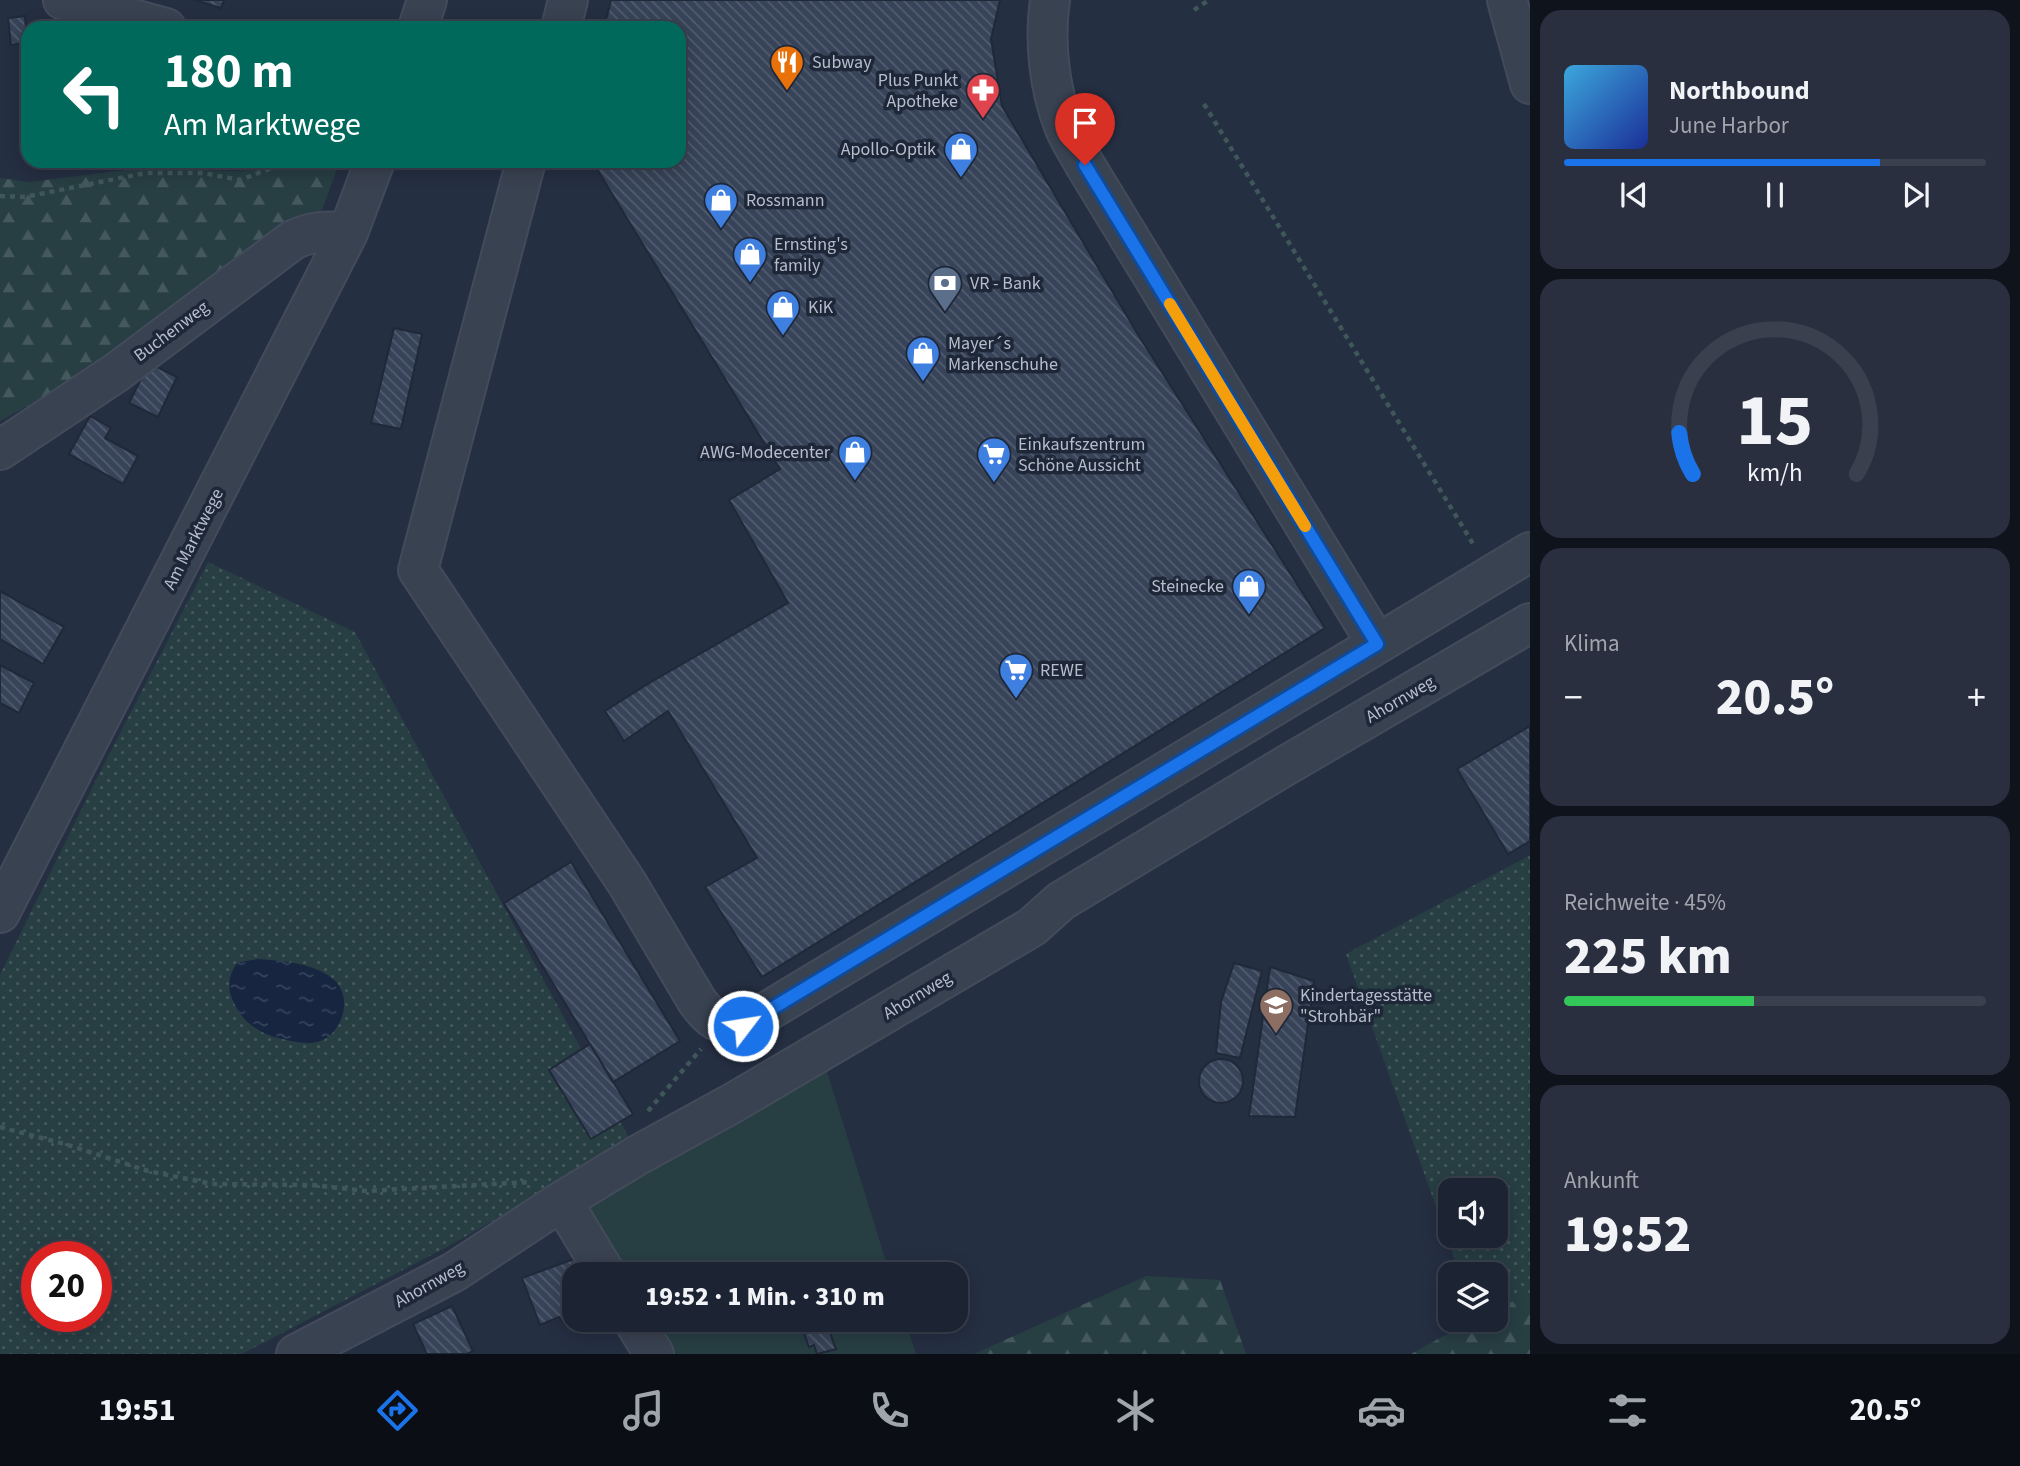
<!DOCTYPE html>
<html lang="de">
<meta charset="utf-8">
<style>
:root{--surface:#1c2332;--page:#292f3e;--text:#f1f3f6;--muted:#a0a4ac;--line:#3a404d;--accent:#1a73e8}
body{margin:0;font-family:"Source Sans 3",sans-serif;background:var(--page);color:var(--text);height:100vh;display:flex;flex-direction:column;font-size:26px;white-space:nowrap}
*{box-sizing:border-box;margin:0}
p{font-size:23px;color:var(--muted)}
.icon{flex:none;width:38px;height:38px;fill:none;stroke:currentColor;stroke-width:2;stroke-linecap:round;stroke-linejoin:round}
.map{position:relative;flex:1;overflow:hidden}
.side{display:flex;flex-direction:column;gap:10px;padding:10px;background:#0f131c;width:490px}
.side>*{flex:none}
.guide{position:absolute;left:21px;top:21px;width:665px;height:147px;border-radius:21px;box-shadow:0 4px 18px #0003,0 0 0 2px var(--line);background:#00695c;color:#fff;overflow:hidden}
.controls{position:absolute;left:1438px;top:1178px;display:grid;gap:14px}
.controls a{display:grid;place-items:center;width:70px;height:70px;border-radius:14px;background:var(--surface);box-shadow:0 4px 18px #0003,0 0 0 2px var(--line);font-size:35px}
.speed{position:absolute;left:21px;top:1241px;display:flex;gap:14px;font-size:35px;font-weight:700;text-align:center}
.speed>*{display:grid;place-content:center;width:91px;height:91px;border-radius:50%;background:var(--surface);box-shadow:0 4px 18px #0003,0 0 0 2px var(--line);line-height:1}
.speed .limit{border:10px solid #d22;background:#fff;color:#111}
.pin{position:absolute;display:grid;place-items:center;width:60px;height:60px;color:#fff;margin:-72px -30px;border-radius:50% 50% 50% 0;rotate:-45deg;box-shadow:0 0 7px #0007}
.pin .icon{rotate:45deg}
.me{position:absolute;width:77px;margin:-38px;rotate:59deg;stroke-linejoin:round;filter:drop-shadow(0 0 5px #0008)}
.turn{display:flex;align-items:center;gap:24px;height:147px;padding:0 28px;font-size:32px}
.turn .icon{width:91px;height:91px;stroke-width:2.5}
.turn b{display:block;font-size:49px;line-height:60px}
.big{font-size:52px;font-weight:800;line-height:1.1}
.side .tile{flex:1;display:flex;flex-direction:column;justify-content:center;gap:10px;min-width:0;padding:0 24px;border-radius:21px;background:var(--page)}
.side .dial{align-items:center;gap:0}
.dial svg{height:182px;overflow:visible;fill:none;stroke:var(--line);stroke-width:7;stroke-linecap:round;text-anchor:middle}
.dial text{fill:var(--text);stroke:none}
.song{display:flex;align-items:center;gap:21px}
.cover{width:84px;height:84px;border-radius:10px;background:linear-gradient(135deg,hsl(200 70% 55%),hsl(230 70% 35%))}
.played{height:7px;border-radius:4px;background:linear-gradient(90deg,var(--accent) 75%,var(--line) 75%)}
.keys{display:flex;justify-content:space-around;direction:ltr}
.heat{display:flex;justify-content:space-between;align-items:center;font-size:38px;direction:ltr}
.charge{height:10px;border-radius:5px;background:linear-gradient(90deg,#34c759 45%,var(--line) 0)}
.trip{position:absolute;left:562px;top:1262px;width:406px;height:70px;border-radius:21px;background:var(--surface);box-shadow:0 4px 18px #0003,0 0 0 2px var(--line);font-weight:800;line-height:70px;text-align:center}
.tabs{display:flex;height:112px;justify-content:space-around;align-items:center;background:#0b0e14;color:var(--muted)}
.tabs .icon{width:49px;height:49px}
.tabs .active{color:var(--accent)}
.tabs b{font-size:32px;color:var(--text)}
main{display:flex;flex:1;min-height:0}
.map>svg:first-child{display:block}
.grass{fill:url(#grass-dots);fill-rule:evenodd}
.forest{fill:url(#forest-firs)}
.park{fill:#273e43}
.water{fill:url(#water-ripples)}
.building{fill:url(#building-back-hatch);stroke:#202939;stroke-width:2}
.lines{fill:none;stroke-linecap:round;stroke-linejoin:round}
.minor-casing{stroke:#434b5b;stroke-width:42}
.path{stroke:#40575a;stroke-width:4.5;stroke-dasharray:5 5;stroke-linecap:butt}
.minor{stroke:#394251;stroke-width:38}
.route-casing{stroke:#114b97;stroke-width:18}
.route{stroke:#1a73e8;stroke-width:12}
.slow{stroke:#f59e0b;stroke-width:12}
.labels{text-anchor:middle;stroke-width:7;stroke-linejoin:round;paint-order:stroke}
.poi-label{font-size:18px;fill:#b6bdcc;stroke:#1e2737;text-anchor:start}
.street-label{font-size:18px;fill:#b6bdcc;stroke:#1e2737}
</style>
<main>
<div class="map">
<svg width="1530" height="1354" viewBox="0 0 1530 1354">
<defs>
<pattern id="grass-dots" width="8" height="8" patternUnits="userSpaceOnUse" patternTransform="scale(1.75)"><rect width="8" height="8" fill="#273e43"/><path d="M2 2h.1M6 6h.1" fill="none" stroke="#44585d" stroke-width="1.8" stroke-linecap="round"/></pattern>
<pattern id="forest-firs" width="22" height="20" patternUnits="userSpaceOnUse" patternTransform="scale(1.75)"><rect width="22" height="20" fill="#273e43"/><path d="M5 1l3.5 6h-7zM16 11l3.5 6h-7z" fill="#44585d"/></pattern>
<pattern id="water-ripples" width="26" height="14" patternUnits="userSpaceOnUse" patternTransform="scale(1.75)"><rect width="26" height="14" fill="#172541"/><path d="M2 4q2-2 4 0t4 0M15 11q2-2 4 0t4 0" fill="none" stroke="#36435b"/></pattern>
<pattern id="building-back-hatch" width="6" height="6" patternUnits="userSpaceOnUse" patternTransform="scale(1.75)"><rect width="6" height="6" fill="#374358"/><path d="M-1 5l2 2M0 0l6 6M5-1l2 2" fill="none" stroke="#525c6f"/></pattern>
</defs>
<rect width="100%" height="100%" fill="#252f42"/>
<path class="grass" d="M208,562L355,632L632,1143L445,1248L242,1354H0V975L94,784ZM37,1256H96V1316H37Z
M1530,855V1294L1496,1309V1274H1460L1346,954ZM1451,1190H1496V1236H1451Z"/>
<path class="forest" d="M338,166L317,224L144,343L0,421V178L30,182L142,168L236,171Z
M1146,1276L1220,1280L1246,1354H974Z
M1530,1294V1354H1411L1473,1320H1496V1309Z"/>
<path class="park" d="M825,1065L890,1274H623L588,1203Z
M645,1320H905L916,1354H664Z"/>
<path class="water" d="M257,959C281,961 308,962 329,976C353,991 346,1026 325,1039C311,1047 292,1041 278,1038C263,1034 247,1025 239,1012C228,994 225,981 237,963Z"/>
<path class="building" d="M194,0H224L221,8Z
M611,0H1000L991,39L1002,106L1137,333L1325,628L762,977L705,887L757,858L668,711L624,741L605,711L651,682L788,603L729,500L780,469L592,161H679V28H604Z
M25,16L27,43L11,45L8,18Z
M394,328L422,334L401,429L371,423Z
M149,363L177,377L158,417L129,403Z
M90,416L111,428L105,438L138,456L123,484L69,454Z
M0,591L64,627L43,664L0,639Z
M0,665L34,683L19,713L0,703Z
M1530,726V841L1508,854L1457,769Z
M571,862L680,1041L613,1082L504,903Z
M1234,963L1262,971L1240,1058L1216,1053L1221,1002Z
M1270,967L1314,981L1295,1117L1249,1116Z
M590,1044L633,1114L591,1139L549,1070Z
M1199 1081a22 22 0 1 1 44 0a22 22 0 1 1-44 0Z
M574,1259L580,1274H574V1320H581L566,1326L559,1317L540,1325L522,1278Z
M452,1306L473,1351L467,1354H427L413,1324Z
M817,1320H825L836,1349L817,1354L814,1345L809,1347L801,1325Z"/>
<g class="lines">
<g class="minor-casing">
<path id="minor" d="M63,0L166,28
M1050,0C1044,40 1049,88 1064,126C1069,139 1078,152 1085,165L1377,644
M1507,0L1530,84
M418,28L427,0
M561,28L568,0
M526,161L418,570L627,883L697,1001C713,1022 717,1024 743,1026L1530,552
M0,450L117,372L293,240C312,231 328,230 348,233
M0,913L348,233L375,161
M562,1201L606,1274
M633,1320L654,1354
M296,1354L454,1272L562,1201L638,1155L731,1104L1032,927L1061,901L1285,766L1530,623"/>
</g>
<path class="path" d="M1194,10L1209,0
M1204,104L1475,547
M0,196L25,197L145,173H203L240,180L290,161
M648,1111L701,1049
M0,1127L68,1145L148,1171L212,1184L312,1185L367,1191L529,1182"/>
<use href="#minor" class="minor"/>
</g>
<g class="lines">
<g class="route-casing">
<path id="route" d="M743,1026L1377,644L1085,165"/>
</g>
<use href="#route" class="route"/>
<path class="slow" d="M1170,304L1305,526"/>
</g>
<defs>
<g id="restaurant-pin" transform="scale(1.75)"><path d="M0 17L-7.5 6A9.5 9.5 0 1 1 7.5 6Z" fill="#e8710a" stroke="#1e2737"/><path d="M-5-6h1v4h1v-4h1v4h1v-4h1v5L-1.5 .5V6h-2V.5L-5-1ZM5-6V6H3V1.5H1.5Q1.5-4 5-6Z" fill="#fff"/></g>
<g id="pharmacy-pin" transform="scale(1.75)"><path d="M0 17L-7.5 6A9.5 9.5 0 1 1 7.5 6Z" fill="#e0444e" stroke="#1e2737"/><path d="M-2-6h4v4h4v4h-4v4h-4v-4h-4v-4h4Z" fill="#fff"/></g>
<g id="shop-pin" transform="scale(1.75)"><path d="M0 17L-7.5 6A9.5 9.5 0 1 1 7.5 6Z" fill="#3f7fe0" stroke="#1e2737"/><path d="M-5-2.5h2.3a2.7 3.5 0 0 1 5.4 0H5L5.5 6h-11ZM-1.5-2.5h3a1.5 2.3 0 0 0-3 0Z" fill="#fff"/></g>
<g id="bank-pin" transform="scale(1.75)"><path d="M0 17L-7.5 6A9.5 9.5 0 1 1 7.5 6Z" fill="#5c6f8a" stroke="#1e2737"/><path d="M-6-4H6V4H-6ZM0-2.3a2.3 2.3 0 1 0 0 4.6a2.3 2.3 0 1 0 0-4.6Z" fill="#fff"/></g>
<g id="supermarket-pin" transform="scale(1.75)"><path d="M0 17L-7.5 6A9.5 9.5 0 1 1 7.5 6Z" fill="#3f7fe0" stroke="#1e2737"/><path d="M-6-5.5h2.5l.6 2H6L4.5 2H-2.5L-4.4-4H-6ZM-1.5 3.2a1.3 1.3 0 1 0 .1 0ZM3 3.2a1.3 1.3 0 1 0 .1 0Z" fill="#fff"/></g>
<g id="school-pin" transform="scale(1.75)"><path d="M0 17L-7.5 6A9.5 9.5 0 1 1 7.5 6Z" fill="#8d6e63" stroke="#1e2737"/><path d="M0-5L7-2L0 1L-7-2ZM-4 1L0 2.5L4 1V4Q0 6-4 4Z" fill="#fff"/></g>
</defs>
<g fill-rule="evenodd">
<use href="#restaurant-pin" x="787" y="62"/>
<use href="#pharmacy-pin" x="983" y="90"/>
<use href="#shop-pin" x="961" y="149"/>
<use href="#shop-pin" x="721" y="200"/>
<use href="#shop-pin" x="750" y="254"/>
<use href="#bank-pin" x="945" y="283"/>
<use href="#shop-pin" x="783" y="307"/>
<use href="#shop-pin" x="923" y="353"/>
<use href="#shop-pin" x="855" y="452"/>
<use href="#supermarket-pin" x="994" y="454"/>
<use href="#shop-pin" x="1249" y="586"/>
<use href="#supermarket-pin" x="1016" y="670"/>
<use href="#school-pin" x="1276" y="1005"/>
</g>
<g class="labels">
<g class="poi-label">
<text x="812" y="68">Subway</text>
<text x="958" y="86" text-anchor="end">Plus Punkt<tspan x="958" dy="21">Apotheke</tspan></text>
<text x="936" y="155" text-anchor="end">Apollo-Optik</text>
<text x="746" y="206">Rossmann</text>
<text x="774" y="250">Ernsting's<tspan x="774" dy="21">family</tspan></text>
<text x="970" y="289">VR - Bank</text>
<text x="808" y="313">KiK</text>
<text x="948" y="349">Mayer´s<tspan x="948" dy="21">Markenschuhe</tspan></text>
<text x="1018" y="450">Einkaufszentrum<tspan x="1018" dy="21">Schöne Aussicht</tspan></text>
<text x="830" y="458" text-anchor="end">AWG-Modecenter</text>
<text x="1224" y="592" text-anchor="end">Steinecke</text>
<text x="1040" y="676">REWE</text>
<text x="1300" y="1001">Kindertagesstätte<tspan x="1300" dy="21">"Strohbär"</tspan></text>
</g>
<g class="street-label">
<text transform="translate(171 331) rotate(-37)" y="6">Buchenweg</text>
<text transform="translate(193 539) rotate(-63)" y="6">Am Marktwege</text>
<text transform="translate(1400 699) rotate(-30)" y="6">Ahornweg</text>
<text transform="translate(917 995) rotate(-31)" y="6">Ahornweg</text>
<text transform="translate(429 1284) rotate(-29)" y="6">Ahornweg</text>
</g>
</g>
</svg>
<div class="controls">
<a><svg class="icon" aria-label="sound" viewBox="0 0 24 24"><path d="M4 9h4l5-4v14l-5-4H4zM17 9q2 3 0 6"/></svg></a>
<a><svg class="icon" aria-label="layers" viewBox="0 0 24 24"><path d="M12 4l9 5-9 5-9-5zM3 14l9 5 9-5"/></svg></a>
</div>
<div class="speed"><div class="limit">20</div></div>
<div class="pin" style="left:1085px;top:165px;background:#d93025"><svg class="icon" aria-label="arrive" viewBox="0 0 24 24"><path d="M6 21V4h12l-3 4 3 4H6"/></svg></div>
<svg class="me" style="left:743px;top:1026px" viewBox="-20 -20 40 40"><circle r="17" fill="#1a73e8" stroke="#fff" stroke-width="3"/><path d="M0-11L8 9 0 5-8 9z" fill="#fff"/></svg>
<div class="trip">19:52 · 1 Min. · 310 m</div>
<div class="guide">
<div class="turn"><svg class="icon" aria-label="left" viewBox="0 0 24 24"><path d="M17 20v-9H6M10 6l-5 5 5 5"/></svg><div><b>180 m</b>Am Marktwege</div></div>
</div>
</div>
<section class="side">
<div class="tile">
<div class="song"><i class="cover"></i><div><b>Northbound</b><p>June Harbor</p></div></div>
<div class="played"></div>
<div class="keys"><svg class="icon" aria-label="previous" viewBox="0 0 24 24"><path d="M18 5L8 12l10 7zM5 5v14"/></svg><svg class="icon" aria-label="pause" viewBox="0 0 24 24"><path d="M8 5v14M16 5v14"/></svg><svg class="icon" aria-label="next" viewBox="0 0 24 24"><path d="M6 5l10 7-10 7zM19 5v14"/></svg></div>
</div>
<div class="tile dial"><svg viewBox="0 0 100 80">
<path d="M14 69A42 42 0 1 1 86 69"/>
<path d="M14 69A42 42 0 0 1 8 51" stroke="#1a73e8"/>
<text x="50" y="56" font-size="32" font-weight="700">15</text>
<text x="50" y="72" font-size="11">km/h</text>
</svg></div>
<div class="tile"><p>Klima</p>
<div class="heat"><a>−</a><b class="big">20.5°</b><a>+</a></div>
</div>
<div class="tile"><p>Reichweite · 45%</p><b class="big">225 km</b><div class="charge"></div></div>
<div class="tile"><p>Ankunft</p><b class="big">19:52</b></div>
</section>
</main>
<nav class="tabs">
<b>19:51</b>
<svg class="icon active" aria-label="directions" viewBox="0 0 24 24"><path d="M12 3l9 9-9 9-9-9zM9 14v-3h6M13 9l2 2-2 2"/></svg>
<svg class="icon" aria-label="music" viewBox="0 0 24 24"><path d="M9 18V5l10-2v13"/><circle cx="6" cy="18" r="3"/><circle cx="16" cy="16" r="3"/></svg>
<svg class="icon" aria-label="phone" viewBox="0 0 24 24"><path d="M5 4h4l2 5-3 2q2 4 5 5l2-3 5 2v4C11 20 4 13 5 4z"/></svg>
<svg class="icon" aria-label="climate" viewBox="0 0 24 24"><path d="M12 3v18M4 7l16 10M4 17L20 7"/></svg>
<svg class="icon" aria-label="car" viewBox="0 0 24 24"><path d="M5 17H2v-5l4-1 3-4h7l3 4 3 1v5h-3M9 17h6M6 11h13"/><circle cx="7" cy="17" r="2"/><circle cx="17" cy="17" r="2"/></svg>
<svg class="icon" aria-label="filters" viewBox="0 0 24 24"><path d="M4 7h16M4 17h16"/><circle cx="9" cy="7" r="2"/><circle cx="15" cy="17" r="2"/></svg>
<b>20.5°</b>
</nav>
